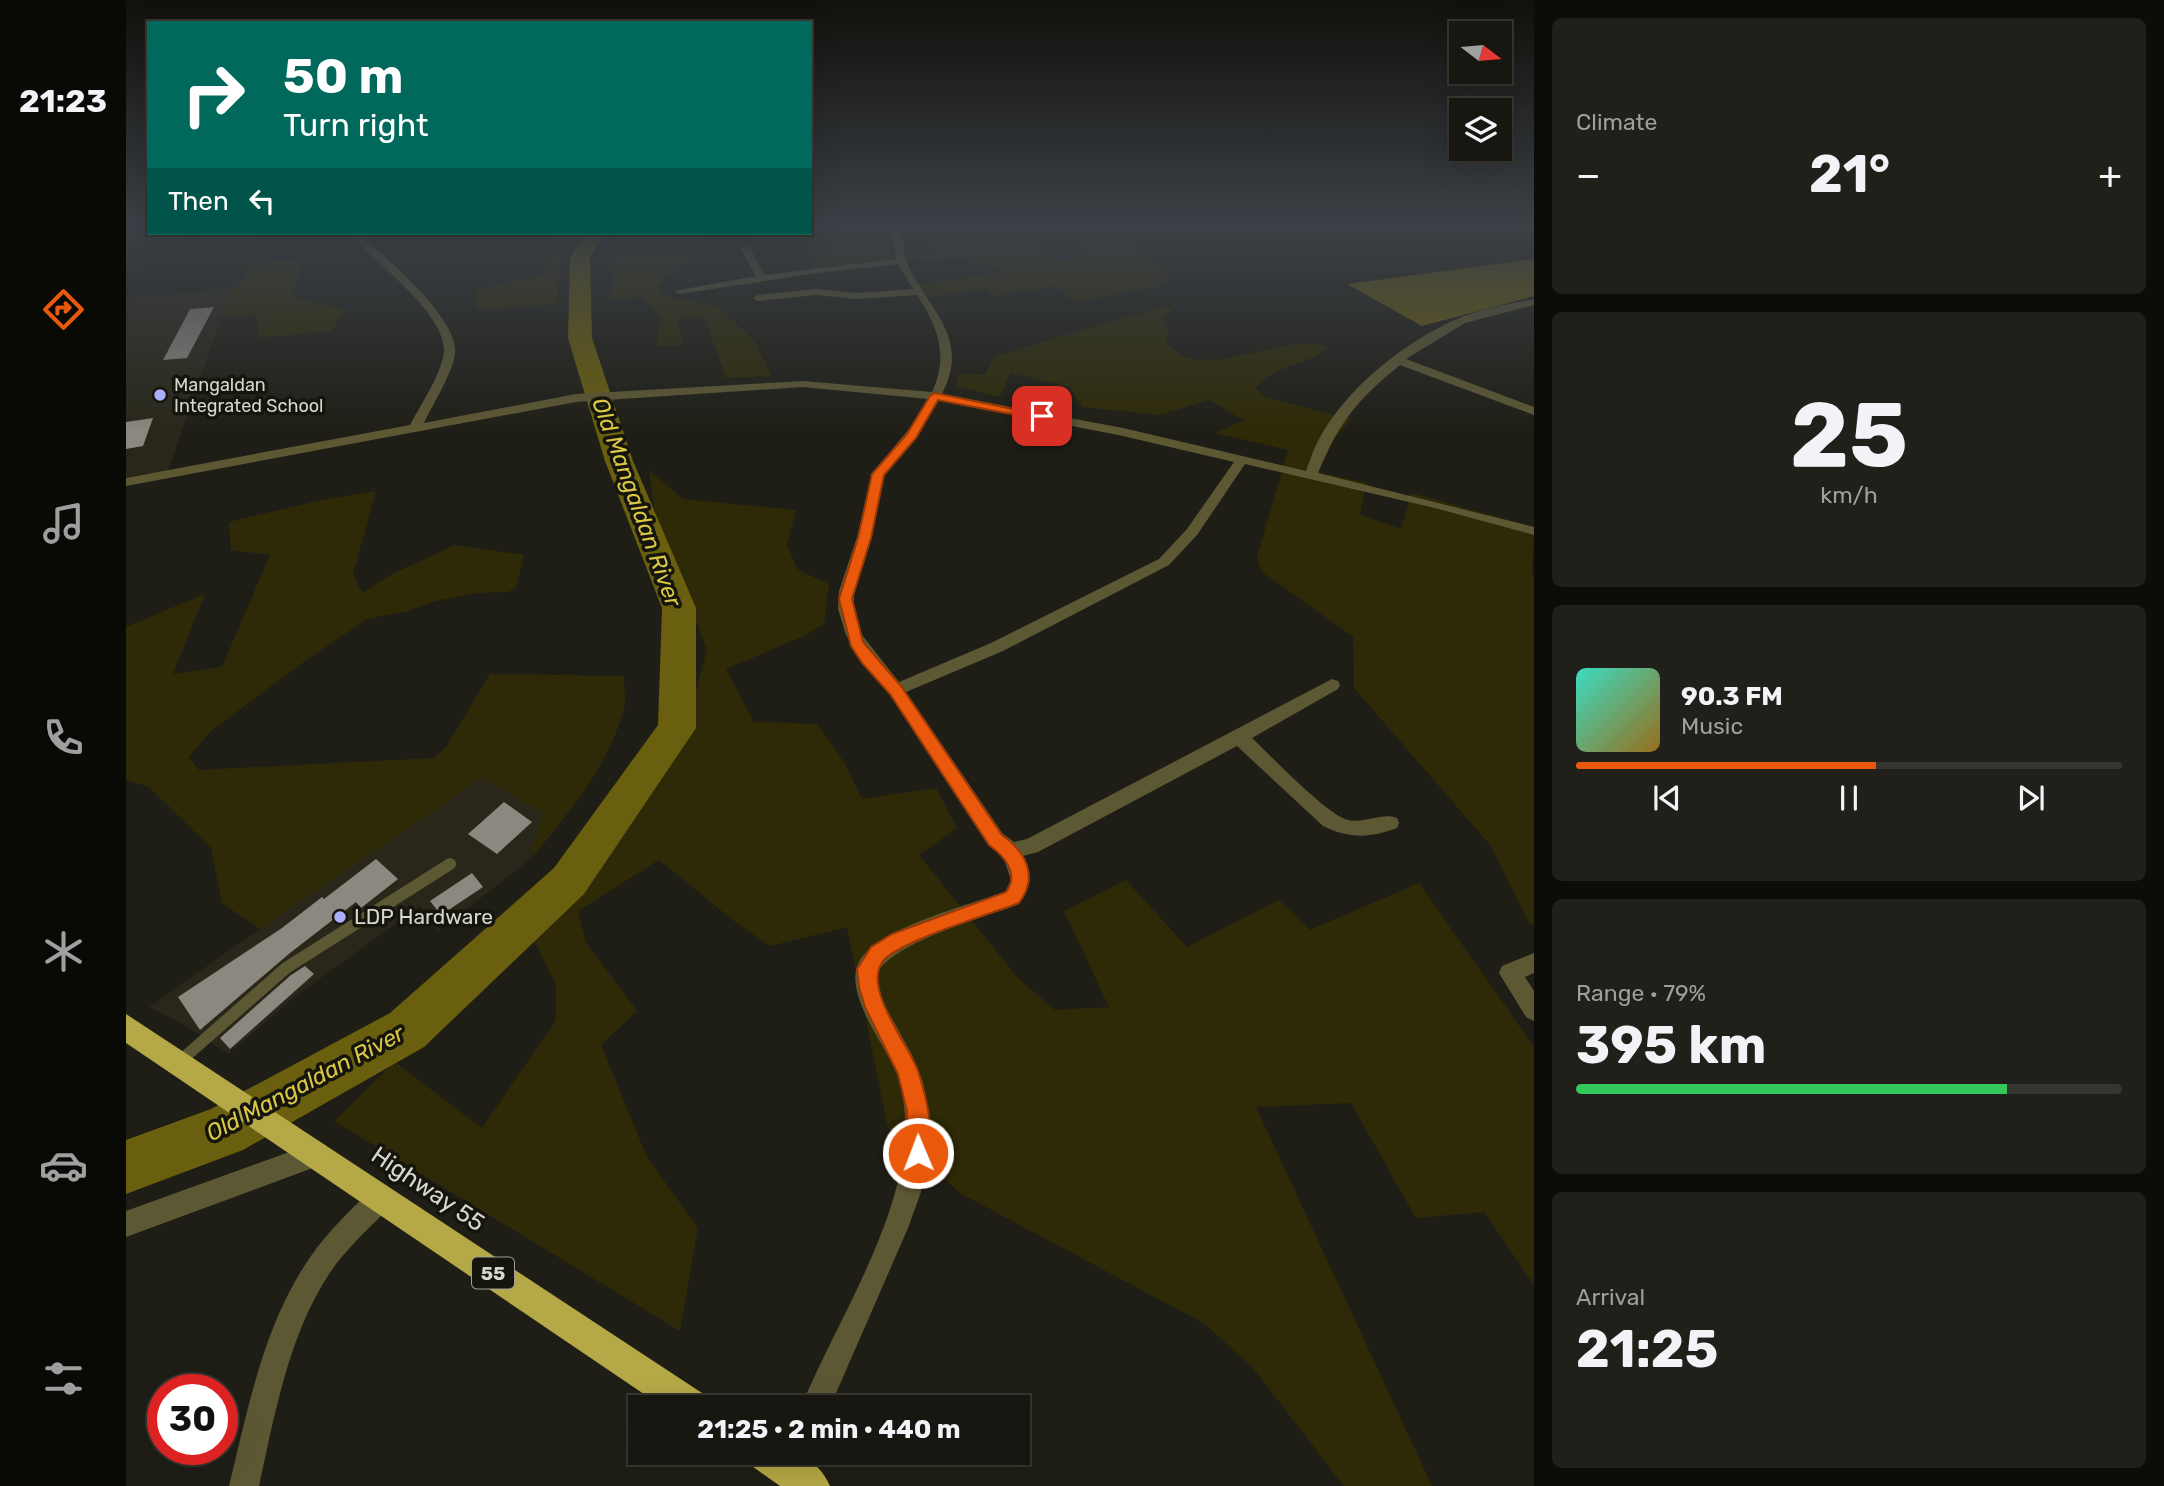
<!DOCTYPE html>
<meta charset="utf-8">
<style>
:root{--surface:#171610;--page:#201f19;--text:#f1f3f6;--muted:#9e9f9f;--line:#363530;--accent:#ea580c}
body{margin:0;font-family:Rubik,sans-serif;background:var(--page);color:var(--text);height:100vh;display:flex;flex-direction:column;font-size:26px;white-space:nowrap}
*{box-sizing:border-box;margin:0}
p{font-size:23px;color:var(--muted)}
.icon{flex:none;width:38px;height:38px;fill:none;stroke:currentColor;stroke-width:2;stroke-linecap:round;stroke-linejoin:round}
.map{position:relative;flex:1;overflow:hidden}
.sheet{display:flex;flex-direction:column;gap:18px;padding:18px;background:#0d0c09;width:630px}
.sheet>*{flex:none}
.banner{position:absolute;left:21px;top:21px;width:665px;height:214px;border-radius:0px;box-shadow:0 7px 28px #0002,0 0 0 2px var(--line);background:#00695c;color:#fff;overflow:hidden}
.needle{width:46px;rotate:106deg}
.buttons{position:absolute;left:1323px;top:21px;display:grid;gap:14px}
.buttons a{display:grid;place-items:center;width:63px;height:63px;border-radius:0px;background:var(--surface);box-shadow:0 7px 28px #0002,0 0 0 2px var(--line);font-size:35px}
.speed{position:absolute;left:21px;top:1374px;display:flex;gap:14px;font-size:35px;font-weight:700;text-align:center}
.speed>*{display:grid;place-content:center;width:91px;height:91px;border-radius:50%;background:var(--surface);box-shadow:0 7px 28px #0002,0 0 0 2px var(--line);line-height:1}
.speed .limit{border:10px solid #d22;background:#fff;color:#111}
.pin{position:absolute;display:grid;place-items:center;width:60px;height:60px;color:#fff;margin:-30px;border-radius:14px;box-shadow:0 4px 10px #0006}
.me{position:absolute;width:77px;margin:-38px;rotate:359deg;stroke-linejoin:round;filter:drop-shadow(0 0 5px #0008)}
.turn{display:flex;align-items:center;gap:24px;height:147px;padding:0 21px;font-size:32px}
.turn .icon{width:91px;height:91px;stroke-width:2.5}
.turn b{display:block;font-size:49px;line-height:60px}
.then{display:flex;align-items:center;height:66px;padding:0 21px;background:#0003;gap:14px;font-size:26px}
.big{font-size:52px;font-weight:700;line-height:1.1}
.sheet .widget{flex:1;display:flex;flex-direction:column;justify-content:center;gap:10px;min-width:0;padding:0 24px;border-radius:10px;background:var(--page)}
.sheet .dial{align-items:center;gap:0}
.dial b{font-size:91px;line-height:1}
.song{display:flex;align-items:center;gap:21px}
.cover{width:84px;height:84px;border-radius:10px;background:linear-gradient(135deg,hsl(170 70% 55%),hsl(40 70% 35%))}
.played{height:7px;border-radius:4px;background:linear-gradient(90deg,var(--accent) 55%,var(--line) 55%)}
.keys{display:flex;justify-content:space-around;direction:ltr}
.heat{display:flex;justify-content:space-between;align-items:center;font-size:38px;direction:ltr}
.charge{height:10px;border-radius:5px;background:linear-gradient(90deg,#34c759 79%,var(--line) 0)}
.trip{position:absolute;left:502px;top:1395px;width:402px;height:70px;border-radius:0px;background:var(--surface);box-shadow:0 7px 28px #0002,0 0 0 2px var(--line);font-weight:700;line-height:70px;text-align:center}
main{display:flex;flex:1;min-height:0}
.tab-bar{display:flex;flex-direction:column;width:126px;justify-content:space-around;align-items:center;background:#090906;color:var(--muted)}
.tab-bar .icon{width:49px;height:49px}
.tab-bar .on{color:var(--accent)}
.tab-bar b{font-size:32px;color:var(--text)}
.map>svg:first-child{display:block}
.built{fill:#292719}
.green{fill:#2e2a07}
.water{fill:#6a5f0e}
.lines{fill:none;stroke-linecap:round;stroke-linejoin:round}
.river{fill:#6a5f0e;fill-rule:evenodd}
.building{fill:#8a887f}
.lane{stroke:#5d5834;stroke-width:12}
.street{fill:#5d5834;fill-rule:evenodd}
.highway{fill:#b5a846;fill-rule:evenodd}
.route{fill:#ea580c;stroke:#983908;stroke-width:2}
.poi-dot{fill:#abaffb;stroke:#16150d;stroke-width:2.5}
.labels{text-anchor:middle;stroke-width:7;stroke-linejoin:round;paint-order:stroke}
.far-poi-label{font-size:18px;fill:#d7d7d1;stroke:#16150d;text-anchor:start}
.shield{fill:#16150d;stroke:#9d9d96;stroke-width:2}
.shield-label{font-size:19px;font-weight:bold;fill:#d7d7d1}
.poi-label{font-size:21px;fill:#d7d7d1;stroke:#16150d;text-anchor:start}
.water-label{font-size:23px;font-style:italic;fill:#dac743;stroke:#16150d}
.near-street-label{font-size:24px;fill:#d7d7d1;stroke:#16150d}
</style>
<main>
<nav class="tab-bar">
<b>21:23</b>
<svg class="icon on" aria-label="directions" viewBox="0 0 24 24"><path d="M12 3l9 9-9 9-9-9zM9 14v-3h6M13 9l2 2-2 2"/></svg>
<svg class="icon" aria-label="music" viewBox="0 0 24 24"><path d="M9 18V5l10-2v13"/><circle cx="6" cy="18" r="3"/><circle cx="16" cy="16" r="3"/></svg>
<svg class="icon" aria-label="phone" viewBox="0 0 24 24"><path d="M5 4h4l2 5-3 2q2 4 5 5l2-3 5 2v4C11 20 4 13 5 4z"/></svg>
<svg class="icon" aria-label="climate" viewBox="0 0 24 24"><path d="M12 3v18M4 7l16 10M4 17L20 7"/></svg>
<svg class="icon" aria-label="car" viewBox="0 0 24 24"><path d="M5 17H2v-5l4-1 3-4h7l3 4 3 1v5h-3M9 17h6M6 11h13"/><circle cx="7" cy="17" r="2"/><circle cx="17" cy="17" r="2"/></svg>
<svg class="icon" aria-label="filters" viewBox="0 0 24 24"><path d="M4 7h16M4 17h16"/><circle cx="9" cy="7" r="2"/><circle cx="15" cy="17" r="2"/></svg>
</nav>
<div class="map">
<svg width="1408" height="1486" viewBox="0 0 1408 1486">
<rect width="100%" height="100%" fill="#1f1e16"/>
<path class="built" d="M105,289L42,471L0,477V297Z
M357,777L416,813L404,860L312,931L294,906L166,999L102,1054L64,1028L23,1007L213,873Z"/>
<path class="green" d="M799,227H849L855,231L888,227L926,260L956,257L949,250L967,247L941,229L909,227C924,227 969,224 980,228C1000,236 1035,261 1043,280L1032,287L947,302L932,286L867,296L858,289L794,299L783,285L873,273L863,263L845,266L841,258L790,260L786,251H809Z
M80,233H126L140,250L75,262Z
M497,233H572C576,261 569,258 548,270C542,274 537,281 532,286L538,296L592,307L628,341L646,376L600,378L578,316L552,320L557,345H530L535,316L514,297L484,300L492,240Z
M622,233H660L688,239L760,237L764,252L763,265L691,274L677,244L632,242Z
M450,235L434,261L431,304L351,310L350,289L420,274L418,241Z
M176,258L167,297L218,309L206,331L133,338L131,314L95,318L105,289L116,282L122,272L121,264Z
M1052,304L1037,318L1042,334L1040,342C1074,388 1158,329 1203,347C1180,367 1153,362 1129,388L1139,397L1225,419L1209,438L1192,472L1240,483L1234,515L1275,529L1285,493L1408,527L1406,574L1408,575V924L1404,925L1365,846L1228,688L1227,637L1135,571L1131,557L1162,450L1089,433L1118,420L1083,400L1034,415L956,407L943,387L885,373L873,397L831,386L832,374L859,375L868,357L985,321Z
M523,470L557,499L670,510L661,545L672,570L703,584L698,624L678,636L600,669L628,722L691,724L718,762L736,799L810,788L831,828L793,855L892,978L929,1010L983,1007L938,911L1000,880L1061,947L1153,900L1184,930L1293,883L1408,1047V1285L1358,1212L1290,1218L1225,1103L1130,1107L1306,1486H1218L1127,1368L1079,1324L834,1193L762,1128L721,927L644,946L608,921L533,860L452,911L460,943L511,1011L475,1045L521,1157L572,1228L554,1331L208,1121L269,1062L356,1128L430,1020V985L407,939L482,851L558,735L581,650L528,508Z
M250,491L227,574L236,593L266,574L329,545L398,555L390,588L382,592L350,593L309,601L282,611L241,619L179,661L84,732L63,757L73,770L308,758L321,746L364,674L498,676C498,686 500,699 498,709C482,767 442,814 404,860L416,813L357,777L134,929L96,903L85,848L23,787L0,780V627L79,594L47,674L96,667L144,555L105,550L103,522L191,501Z"/>
<path class="water" d="M1408,259V296L1296,326L1221,284Z"/>
<g class="lines">
<path class="river" d="M459,233H479L464,258L466,338L507,461L570,608V728L458,894L298,1047L117,1150L0,1194V1140L85,1109L264,1013L428,868L532,725L536,608L479,461L442,338L444,258Z"/>
</g>
<path class="building" d="M88,307L61,358L37,360L64,309Z
M27,418L17,446L0,449V422Z
M378,802L406,822L371,854L342,834Z
M250,859L272,879L235,908L230,902L164,953L74,1030L52,997L156,928L196,897L198,899Z
M346,873L357,887L315,915L304,901Z
M179,966L188,974L104,1049L94,1038L165,975Z"/>
<g class="lines">
<path class="lane" d="M53,1062L160,968L324,864"/>
<path class="street" d="M766,227H774C778,240 777,253 782,265C803,311 845,337 816,394L997,428L1180,471C1184,461 1187,450 1192,441C1219,389 1278,342 1331,319C1355,309 1382,304 1408,299V305L1339,323L1280,359L1408,407V415L1274,365C1231,400 1213,422 1192,473L1408,527V535L1309,508L1119,464L1071,535L1043,565L877,651L780,692L877,834L888,842L901,839L1206,679L1212,681L1214,685L1212,689L1126,738C1144,755 1201,815 1222,820C1239,824 1256,812 1271,818L1273,823L1271,828C1244,838 1223,839 1197,826L1111,746L912,852L897,856L904,880L893,904C856,918 773,940 751,972V980L757,1002L785,1053L797,1082L803,1114L802,1155L795,1192L782,1228L704,1407H675C711,1319 784,1212 779,1116C778,1101 775,1083 769,1069C757,1043 717,991 733,962C752,928 842,905 879,892L885,880L877,856L863,846L766,697L728,649L720,635L712,609L713,591L731,537L746,474L787,424L802,399L677,387L450,402L0,486V478L284,425C295,404 311,381 317,358C328,317 246,262 224,233H233C258,257 333,317 329,354C326,374 307,404 298,423L450,394L677,381L806,392C823,356 812,327 791,295L731,299L690,295L632,301L627,298L632,295L690,289L731,293L787,289L772,264L692,273L553,294L548,291L630,276L614,248L619,245L624,248L639,275L770,259ZM813,400L997,436L1108,462L1061,529L1033,559L865,643L773,682L736,635L728,609V591L745,537L758,475L796,428Z
M1408,953V973L1399,977L1408,991V1021L1400,1017L1373,973L1376,966Z
M191,1142L200,1145L203,1154L200,1163L0,1237V1211Z
M255,1185L264,1189L268,1198L264,1207C243,1228 220,1249 203,1274C162,1337 149,1414 133,1486H103C122,1408 138,1323 185,1256C202,1231 225,1210 246,1189Z"/>
<path class="highway" d="M0,1014L579,1395L584,1407H537L0,1043Z
M618,1452C652,1452 688,1448 704,1486H654L623,1464Z"/>
</g>
<linearGradient id="sky" x2="0" y2="1"><stop stop-color="#11100c"/><stop offset="0.52" stop-color="#3c4147"/><stop offset="1" stop-color="#3c4147" stop-opacity="0"/></linearGradient>
<rect width="1408" height="435" fill="url(#sky)"/>
<path class="route" d="M809,393L922,416L916,420L812,400L790,438L758,475L745,538L726,599L737,642L775,686L876,835C900,852 913,877 893,903C862,915 780,939 759,959C733,984 783,1045 792,1071C800,1096 811,1136 800,1161L792,1164L785,1161L781,1153V1111L772,1074L739,1007L733,987L731,969L745,947L766,934L880,892C894,874 878,856 863,845L764,694L736,663L725,646L713,599L732,538L746,474L781,434L804,396Z"/>
<g class="poi-dot">
<circle cx="34" cy="395" r="7"/>
<circle cx="214" cy="917" r="7"/>
</g>
<g class="labels">
<g class="far-poi-label">
<text x="48" y="391">Mangaldan<tspan x="48" dy="21">Integrated School</tspan></text>
</g>
<rect class="shield" x="346" y="1257.5" width="42" height="31" rx="5"/>
<g class="shield-label">
<text x="367" y="1280">55</text>
</g>
<g class="poi-label">
<text x="228" y="924">LDP Hardware</text>
</g>
<g class="water-label">
<text transform="translate(511 502) rotate(70)" y="8">Old Mangaldan River</text>
<text transform="translate(179 1083) rotate(-28)" y="8">Old Mangaldan River</text>
</g>
<g class="near-street-label">
<text transform="translate(302 1189) rotate(34)" y="8">Highway 55</text>
</g>
</g>
</svg>
<div class="buttons">
<a><svg class="needle" viewBox="-14 -14 28 28"><path d="M0-13l5 13h-10z" fill="#e53935"/><path d="M0 13l5-13h-10z" fill="#9e9f9f"/></svg></a>
<a><svg class="icon" aria-label="layers" viewBox="0 0 24 24"><path d="M12 4l9 5-9 5-9-5zM3 14l9 5 9-5"/></svg></a>
</div>
<div class="speed"><div class="limit">30</div></div>
<div class="pin" style="left:916px;top:416px;background:#d93025"><svg class="icon" aria-label="arrive" viewBox="0 0 24 24"><path d="M6 21V4h12l-3 4 3 4H6"/></svg></div>
<svg class="me" style="left:792px;top:1153px" viewBox="-20 -20 40 40"><circle r="17" fill="#ea580c" stroke="#fff" stroke-width="3"/><path d="M0-11L8 9 0 5-8 9z" fill="#fff"/></svg>
<div class="trip">21:25 · 2 min · 440 m</div>
<div class="banner">
<div class="turn"><svg class="icon" aria-label="right" viewBox="0 0 24 24"><path d="M7 20v-9h11M14 6l5 5-5 5"/></svg><div><b>50 m</b>Turn right</div></div>
<div class="then">Then<svg class="icon" aria-label="left" viewBox="0 0 24 24"><path d="M17 20v-9H6M10 6l-5 5 5 5"/></svg></div>
</div>
</div>
<section class="sheet">
<div class="widget"><p>Climate</p>
<div class="heat"><a>−</a><b class="big">21°</b><a>+</a></div>
</div>
<div class="widget dial"><b>25</b><p>km/h</p></div>
<div class="widget">
<div class="song"><i class="cover"></i><div><b>90.3 FM</b><p>Music</p></div></div>
<div class="played"></div>
<div class="keys"><svg class="icon" aria-label="previous" viewBox="0 0 24 24"><path d="M18 5L8 12l10 7zM5 5v14"/></svg><svg class="icon" aria-label="pause" viewBox="0 0 24 24"><path d="M8 5v14M16 5v14"/></svg><svg class="icon" aria-label="next" viewBox="0 0 24 24"><path d="M6 5l10 7-10 7zM19 5v14"/></svg></div>
</div>
<div class="widget"><p>Range · 79%</p><b class="big">395 km</b><div class="charge"></div></div>
<div class="widget"><p>Arrival</p><b class="big">21:25</b></div>
</section>
</main>
